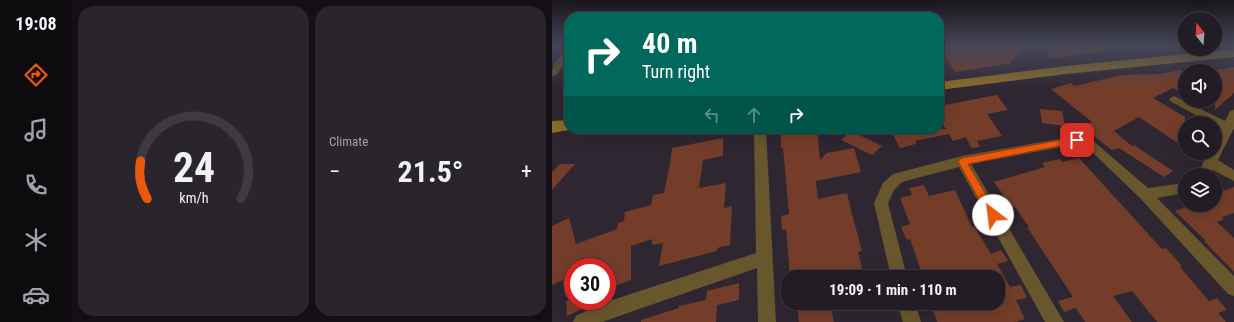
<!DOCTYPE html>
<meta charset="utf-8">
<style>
:root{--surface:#221c25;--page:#2a252d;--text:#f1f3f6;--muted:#a2a1a7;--line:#3f3a42;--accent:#ea580c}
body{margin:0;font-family:"Roboto Condensed",sans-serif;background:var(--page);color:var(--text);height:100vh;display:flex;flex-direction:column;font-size:15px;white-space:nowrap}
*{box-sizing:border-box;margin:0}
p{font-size:13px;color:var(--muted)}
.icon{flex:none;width:22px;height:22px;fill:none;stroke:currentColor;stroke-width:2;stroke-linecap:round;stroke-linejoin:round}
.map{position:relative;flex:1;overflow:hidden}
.panel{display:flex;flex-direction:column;gap:6px;padding:6px;background:#130f14;width:480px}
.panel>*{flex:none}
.hud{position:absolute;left:12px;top:12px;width:380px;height:122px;border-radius:16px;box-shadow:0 4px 16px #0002,0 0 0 1px var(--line);background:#00695c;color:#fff;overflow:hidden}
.needle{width:26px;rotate:343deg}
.tools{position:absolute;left:626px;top:12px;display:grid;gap:8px}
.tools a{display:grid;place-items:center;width:44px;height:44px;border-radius:50%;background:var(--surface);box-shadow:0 4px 16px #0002,0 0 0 1px var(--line);font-size:20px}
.speed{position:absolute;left:12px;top:258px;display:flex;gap:8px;font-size:20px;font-weight:700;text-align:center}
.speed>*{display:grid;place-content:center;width:52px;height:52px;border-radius:50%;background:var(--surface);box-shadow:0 4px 16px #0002,0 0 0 1px var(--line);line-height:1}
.speed .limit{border:6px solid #d22;background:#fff;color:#111}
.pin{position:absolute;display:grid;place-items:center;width:34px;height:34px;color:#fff;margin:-17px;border-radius:8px;box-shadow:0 2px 6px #0006}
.me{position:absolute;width:44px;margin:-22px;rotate:330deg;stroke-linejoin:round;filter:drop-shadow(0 0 3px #0008)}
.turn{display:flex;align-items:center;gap:14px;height:84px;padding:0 12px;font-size:18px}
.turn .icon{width:52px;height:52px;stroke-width:2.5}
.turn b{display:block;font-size:28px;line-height:34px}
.lanes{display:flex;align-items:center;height:38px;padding:0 12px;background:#0003;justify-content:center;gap:20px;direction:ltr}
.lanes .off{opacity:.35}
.big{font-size:30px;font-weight:700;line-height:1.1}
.panel .card{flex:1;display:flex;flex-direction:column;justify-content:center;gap:6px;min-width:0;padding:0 14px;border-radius:16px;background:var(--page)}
.panel .dial{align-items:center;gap:0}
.dial svg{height:104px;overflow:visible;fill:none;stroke:var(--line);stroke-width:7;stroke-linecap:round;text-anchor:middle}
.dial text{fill:var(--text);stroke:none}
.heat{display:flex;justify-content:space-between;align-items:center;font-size:22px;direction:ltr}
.panel .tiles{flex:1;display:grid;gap:6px;grid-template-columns:repeat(2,1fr)}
.trip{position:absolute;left:229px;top:270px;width:224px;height:40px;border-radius:16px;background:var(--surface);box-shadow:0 4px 16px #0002,0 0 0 1px var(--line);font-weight:700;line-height:40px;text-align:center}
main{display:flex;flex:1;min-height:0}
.menu{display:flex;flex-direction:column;width:72px;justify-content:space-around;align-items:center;background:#0e0b0f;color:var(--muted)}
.menu .icon{width:28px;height:28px}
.menu .on{color:var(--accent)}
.menu b{font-size:18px;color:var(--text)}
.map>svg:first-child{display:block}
.building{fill:#733d29}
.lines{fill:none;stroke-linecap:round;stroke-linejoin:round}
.street{fill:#68562c;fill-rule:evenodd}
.secondary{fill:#8b6e25;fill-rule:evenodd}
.route{fill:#ea580c;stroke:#983908}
</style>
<main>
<nav class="menu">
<b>19:08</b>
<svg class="icon on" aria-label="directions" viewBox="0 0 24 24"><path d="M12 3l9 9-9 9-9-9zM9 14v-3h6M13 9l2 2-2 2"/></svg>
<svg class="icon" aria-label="music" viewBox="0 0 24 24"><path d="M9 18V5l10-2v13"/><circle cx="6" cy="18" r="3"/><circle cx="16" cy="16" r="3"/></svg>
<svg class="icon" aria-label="phone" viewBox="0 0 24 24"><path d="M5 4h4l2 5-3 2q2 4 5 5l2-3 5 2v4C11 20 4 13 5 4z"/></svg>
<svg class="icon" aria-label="climate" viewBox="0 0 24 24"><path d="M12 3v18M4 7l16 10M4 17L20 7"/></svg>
<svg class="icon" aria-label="car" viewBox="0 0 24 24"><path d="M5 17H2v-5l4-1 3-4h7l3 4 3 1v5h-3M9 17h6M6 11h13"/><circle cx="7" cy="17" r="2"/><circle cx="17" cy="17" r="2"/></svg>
</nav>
<section class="panel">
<div class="tiles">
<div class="card dial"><svg viewBox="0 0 100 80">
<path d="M14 69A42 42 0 1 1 86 69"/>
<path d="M14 69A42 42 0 0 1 9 40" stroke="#ea580c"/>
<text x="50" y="56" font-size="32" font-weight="700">24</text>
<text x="50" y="72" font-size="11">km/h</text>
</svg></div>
<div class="card"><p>Climate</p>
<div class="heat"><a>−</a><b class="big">21.5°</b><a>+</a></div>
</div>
</div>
</section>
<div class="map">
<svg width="682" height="322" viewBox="0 0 682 322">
<rect width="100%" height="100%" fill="#2e2631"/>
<path class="building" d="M387,45H472L457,65L450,63L449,65L403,72L387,47Z
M494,45H554L555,51L513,56L514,58L497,57Z
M682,67V93L663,110V70Z
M629,70L633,73V94L621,88L601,98L633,117V148L587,117L562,131L580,146L582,145L621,171L612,177L567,148L560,150L530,127L540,122L499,89L519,83L522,86L570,75L606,74Z
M445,95L456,110L435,114L450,136L425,141L428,147L419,148L414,137L401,141L397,134L363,141L364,144L348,148L338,129H394L387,119V106Z
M488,109L510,111L513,126L490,123Z
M229,129H265L268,160L275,153L302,148L309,172L264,181L266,199L295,193L300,214L310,251L306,252L312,277H238L234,229L230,230L229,216L237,214L231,148H229Z
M299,131L330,146L320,155L289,140Z
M171,138V156L151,160L147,188L174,183L172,208L180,206L178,245L165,248V251L107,266L111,243L100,245V239L79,246V280L55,289V267H21V280L11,284V280L0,285V226L17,218L24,244L65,229L66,223L72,221L73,212L99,205L101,195L112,193L118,164L120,148Z
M527,158L610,249L614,248L630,266L628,267L657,301L665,298L675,310L666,313L674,322H605L580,291L561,296L580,322H533L524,308L512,312L506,301L521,297L475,227H477L463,207L460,208L442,182L493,167L490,163L508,159L510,162Z
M8,164H23L0,190V172Z
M372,185L377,196L403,190L420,227L422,226L439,254L449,250L456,261L445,264L458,287L469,285L475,298L464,300L473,319L463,322H385L379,303H446V277H371L358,239L355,240L349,227L358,224L348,198L360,195L357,188Z
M682,187V213L670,217L672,219L665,222L682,238V272L652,241H654L623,211L641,205H663V194Z
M187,283V300L165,305L164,322H89V320L127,308V306L154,300L155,291Z
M14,301H48L15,316Z
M245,303H278L282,322H247Z"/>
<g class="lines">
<path class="street" d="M12,55L17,58L4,75L0,76C0,67 3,58 12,55Z
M387,75L391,76L396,86L395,88H387Z
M622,96L673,121L678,111L682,110V128L666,160L682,170V181L661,170L659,175H645L656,153H663V140L669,129L663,126V123H658L618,101L617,99Z
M202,129H214L224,322H206L205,268L50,322H21L24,316L51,303L204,253Z
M525,136L539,139L596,188L633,183V193L605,198L682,276V296L676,294L588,198L540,152L531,146L525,144L419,164L512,322H493L407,167L350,182L342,190L336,203L355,277H339L322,203L331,183L341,174L410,156Z
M345,303H363L369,322H351Z"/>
<path class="secondary" d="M682,49V57L514,74L387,90V82L514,66Z
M17,120V129H22L0,133V121Z"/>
</g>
<linearGradient id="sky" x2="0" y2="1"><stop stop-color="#19151b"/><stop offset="0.5" stop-color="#46475a"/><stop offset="1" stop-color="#46475a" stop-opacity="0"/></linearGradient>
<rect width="682" height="90" fill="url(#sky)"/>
<path class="route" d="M525,137L529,140L528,142L416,164L446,215L445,218L441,219L437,218L406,161L410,158Z"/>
</svg>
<div class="tools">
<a><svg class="needle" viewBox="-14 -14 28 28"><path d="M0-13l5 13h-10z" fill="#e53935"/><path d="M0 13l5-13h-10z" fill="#a2a1a7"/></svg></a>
<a><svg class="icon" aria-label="sound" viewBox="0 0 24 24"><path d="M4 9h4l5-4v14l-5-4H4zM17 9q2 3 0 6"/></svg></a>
<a><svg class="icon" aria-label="search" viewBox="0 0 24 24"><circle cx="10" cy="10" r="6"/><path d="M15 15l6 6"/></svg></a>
<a><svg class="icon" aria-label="layers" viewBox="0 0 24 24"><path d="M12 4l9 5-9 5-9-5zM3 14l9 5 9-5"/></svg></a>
</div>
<div class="speed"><div class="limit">30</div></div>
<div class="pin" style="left:525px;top:140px;background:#d93025"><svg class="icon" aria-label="arrive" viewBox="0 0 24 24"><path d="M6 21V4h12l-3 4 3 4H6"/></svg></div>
<svg class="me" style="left:441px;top:215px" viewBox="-20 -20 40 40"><circle r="19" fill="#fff"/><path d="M0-13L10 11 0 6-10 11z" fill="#ea580c"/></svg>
<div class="trip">19:09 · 1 min · 110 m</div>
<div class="hud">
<div class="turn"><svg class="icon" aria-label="right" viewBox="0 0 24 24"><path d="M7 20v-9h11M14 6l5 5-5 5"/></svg><div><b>40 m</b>Turn right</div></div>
<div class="lanes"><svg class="icon off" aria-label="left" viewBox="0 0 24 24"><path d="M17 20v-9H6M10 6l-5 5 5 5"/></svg><svg class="icon off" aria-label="ahead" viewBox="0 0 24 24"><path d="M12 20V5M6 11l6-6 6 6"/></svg><svg class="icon" aria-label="right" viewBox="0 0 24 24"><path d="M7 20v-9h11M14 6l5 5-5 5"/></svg></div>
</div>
</div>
</main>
